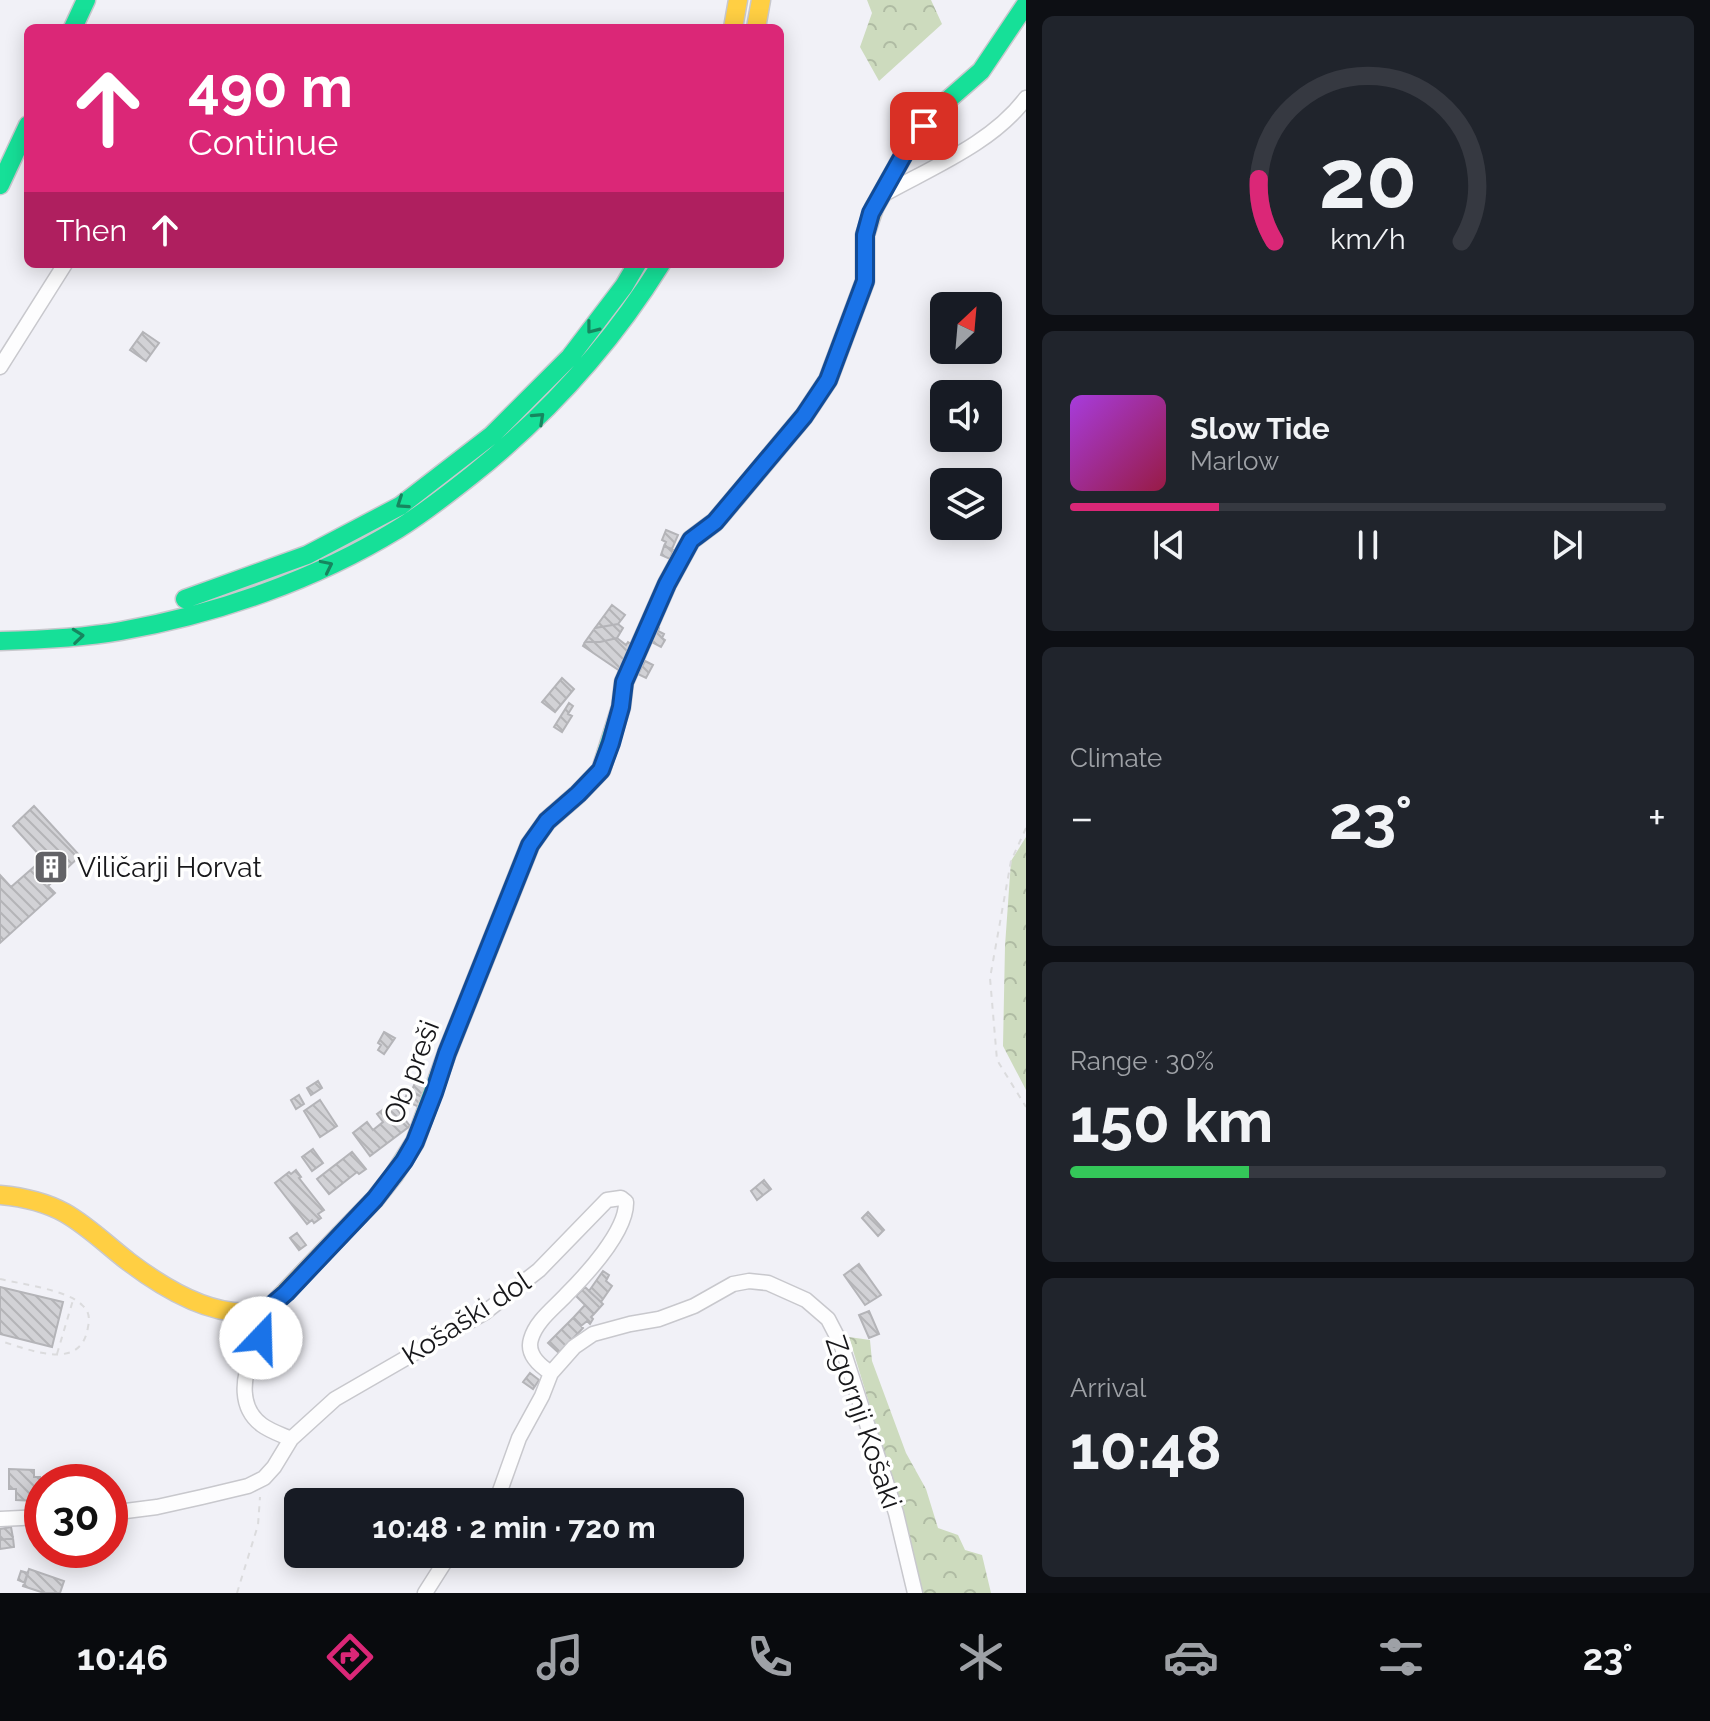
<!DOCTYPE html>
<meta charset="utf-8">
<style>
:root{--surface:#171b24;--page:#20242c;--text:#f1f3f6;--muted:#9ea1a6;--line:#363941;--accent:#db2777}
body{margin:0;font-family:Raleway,sans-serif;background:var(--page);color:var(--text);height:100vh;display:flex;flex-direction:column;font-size:30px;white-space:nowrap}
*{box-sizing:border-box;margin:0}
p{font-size:26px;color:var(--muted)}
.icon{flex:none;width:44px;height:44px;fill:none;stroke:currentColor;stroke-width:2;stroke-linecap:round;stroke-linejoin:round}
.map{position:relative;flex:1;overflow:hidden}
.sheet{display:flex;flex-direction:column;gap:16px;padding:16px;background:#0d0f14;width:684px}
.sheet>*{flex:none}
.guide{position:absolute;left:24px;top:24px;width:760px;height:244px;border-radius:12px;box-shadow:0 4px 20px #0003;background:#db2777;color:#fff;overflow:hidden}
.needle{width:52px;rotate:26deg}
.controls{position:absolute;left:930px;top:292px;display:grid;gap:16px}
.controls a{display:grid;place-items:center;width:72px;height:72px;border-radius:12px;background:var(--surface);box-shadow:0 4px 20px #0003;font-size:40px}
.speed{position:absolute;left:24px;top:1464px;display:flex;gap:16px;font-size:40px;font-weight:700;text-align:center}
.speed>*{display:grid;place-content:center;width:104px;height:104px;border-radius:50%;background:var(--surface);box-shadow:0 4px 20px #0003;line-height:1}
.speed .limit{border:12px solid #d22;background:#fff;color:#111}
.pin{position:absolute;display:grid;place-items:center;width:68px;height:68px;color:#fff;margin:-34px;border-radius:16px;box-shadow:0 4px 12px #0006}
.me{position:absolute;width:88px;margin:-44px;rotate:21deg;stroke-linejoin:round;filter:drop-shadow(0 0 6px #0008)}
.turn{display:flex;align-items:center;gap:28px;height:168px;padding:0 32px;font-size:36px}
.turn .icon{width:104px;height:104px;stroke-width:2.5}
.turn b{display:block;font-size:56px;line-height:68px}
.then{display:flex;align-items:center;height:76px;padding:0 32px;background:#0003;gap:16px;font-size:30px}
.big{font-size:60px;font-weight:700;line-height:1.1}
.sheet .card{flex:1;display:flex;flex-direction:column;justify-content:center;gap:12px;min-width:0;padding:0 28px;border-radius:12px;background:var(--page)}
.sheet .dial{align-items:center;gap:0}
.dial svg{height:208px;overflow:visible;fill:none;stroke:var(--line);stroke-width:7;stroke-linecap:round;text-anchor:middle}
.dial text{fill:var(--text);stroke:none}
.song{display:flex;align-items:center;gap:24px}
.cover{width:96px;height:96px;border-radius:12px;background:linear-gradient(135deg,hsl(280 70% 55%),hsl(340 70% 35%))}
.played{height:8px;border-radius:4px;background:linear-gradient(90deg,var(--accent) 25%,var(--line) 25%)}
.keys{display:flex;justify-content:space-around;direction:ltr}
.heat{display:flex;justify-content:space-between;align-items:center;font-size:44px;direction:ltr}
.charge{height:12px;border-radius:6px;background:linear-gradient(90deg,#34c759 30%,var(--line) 0)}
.trip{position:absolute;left:284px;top:1488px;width:460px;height:80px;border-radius:12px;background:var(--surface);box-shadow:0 4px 20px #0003;font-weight:700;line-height:80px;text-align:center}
.menu{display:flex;height:128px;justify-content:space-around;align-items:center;background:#090b0e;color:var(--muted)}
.menu .icon{width:56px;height:56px}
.menu .active{color:var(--accent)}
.menu b{font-size:36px;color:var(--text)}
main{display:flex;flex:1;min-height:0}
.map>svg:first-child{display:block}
.forest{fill:url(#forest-crowns)}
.building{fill:url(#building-back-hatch);stroke:#b4b4b8;stroke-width:2}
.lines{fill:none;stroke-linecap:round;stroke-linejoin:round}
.street-casing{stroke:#c8c8cd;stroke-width:17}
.fast-casing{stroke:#c8c8cd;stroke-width:21}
.slow-casing{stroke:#c8c8cd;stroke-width:21}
.path{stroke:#dbdbdd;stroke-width:2;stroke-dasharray:6 6;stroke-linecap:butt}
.street{stroke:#fdfdfe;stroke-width:14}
.fast{stroke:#16e098;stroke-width:18}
.slow{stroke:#ffcf43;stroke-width:18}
.oneway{stroke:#16865f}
.route-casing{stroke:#114b97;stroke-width:20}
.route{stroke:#1a73e8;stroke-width:14}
.labels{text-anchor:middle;stroke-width:7;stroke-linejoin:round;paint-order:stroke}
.poi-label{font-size:28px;fill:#17171a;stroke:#fff;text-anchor:start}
.street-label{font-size:28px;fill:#17171a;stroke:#fff}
</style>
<main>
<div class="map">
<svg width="1026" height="1593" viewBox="0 0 1026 1593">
<defs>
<pattern id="forest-crowns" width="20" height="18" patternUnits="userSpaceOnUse" patternTransform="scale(2)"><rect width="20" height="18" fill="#cddbbe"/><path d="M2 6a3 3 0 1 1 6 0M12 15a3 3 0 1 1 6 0" fill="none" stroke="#afbba3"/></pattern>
<pattern id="building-back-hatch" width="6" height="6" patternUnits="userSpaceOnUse" patternTransform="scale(2)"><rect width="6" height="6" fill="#d2d2d6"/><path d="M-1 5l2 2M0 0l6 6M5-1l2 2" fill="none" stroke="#b4b4b7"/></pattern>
</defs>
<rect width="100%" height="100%" fill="#f1f1f7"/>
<path class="forest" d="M867,0H931L942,24L879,81L860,47L872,13Z
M1026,837V1090L1003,1046L1005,946L1011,861Z
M849,1337L870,1340L872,1361L906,1453L926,1489L938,1528L958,1535L965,1550L982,1555L991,1593H921L909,1535Z"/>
<path class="building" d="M143,332L159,343L146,361L130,350Z
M666,530L678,535L672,549L664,546L666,542L662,540Z
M664,546L673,550L670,559L661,555Z
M612,605L625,615L618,624L595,628Z
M618,624L623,628L617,638L600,642H585L595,628Z
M653,625L659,628L658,631L664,634L662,638L665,640L661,647L646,639Z
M617,638L626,645L628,642L636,647L620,671L583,646L585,642H600Z
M645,661L653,665L646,678L638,674Z
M562,678L574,689L555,712L542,702Z
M569,703L573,706L568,714L572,716L562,732L554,727Z
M34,806L80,856L48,886L55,893L0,943V875L11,887L43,859L13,826Z
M384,1032L395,1038L384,1054L378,1050L381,1045L378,1043Z
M318,1081L322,1088L311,1095L307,1088Z
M415,1083L428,1089L424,1098L411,1092Z
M409,1090L424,1098L419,1107L404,1100Z
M299,1095L304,1104L296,1109L291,1100Z
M320,1100L337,1126L320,1137L304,1111Z
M392,1103L410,1126L370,1156L353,1133L367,1122L373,1130L383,1122L377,1114Z
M313,1149L323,1163L312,1171L302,1157Z
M352,1152L366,1169L359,1174L357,1172L329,1194L317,1179Z
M296,1170L301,1177L299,1178L324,1210L318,1214L321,1218L314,1223L312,1220L307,1224L275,1183L289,1172L291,1174Z
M764,1180L771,1189L757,1200L751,1191Z
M868,1212L884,1230L878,1236L862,1218Z
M297,1233L306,1245L299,1250L290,1238Z
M859,1264L881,1295L865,1305L844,1275Z
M603,1271L609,1275L606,1281L612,1286L601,1302L589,1291Z
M0,1287L63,1302L52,1347L0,1334Z
M585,1287L603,1304L594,1314L576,1296Z
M585,1305L594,1314L591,1317L593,1319L590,1324L587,1321L581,1326L573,1318Z
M869,1311L879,1334L869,1338L859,1315Z
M573,1318L583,1328L559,1353L548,1343Z
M530,1373L539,1380L533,1389L523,1382Z
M9,1469L34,1470V1477H40V1487H36V1501L16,1500V1489H9Z
M11,1527L13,1538L0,1540V1529Z
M13,1538L14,1547L0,1549V1540Z
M47,1550H69L68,1556L47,1555Z
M29,1569L64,1581L60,1593H44L23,1586Z
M21,1571L28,1573L25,1583L18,1580Z"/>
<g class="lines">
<g class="street-casing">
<path id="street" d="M879,197C928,169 992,144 1026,98
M0,367L65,264
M264,1312C266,1332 260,1338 253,1355C242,1378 239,1408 262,1425C270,1431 282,1435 291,1439
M496,1502L519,1438L542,1396L551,1373L574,1347L593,1334L630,1324L659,1319L694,1306L733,1284L749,1281L768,1283L806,1300L828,1319L841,1344L896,1513L915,1593
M110,1513L157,1507L202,1497L248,1486L264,1478L274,1467L291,1439L335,1399L484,1313L539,1270L607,1200L621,1198L626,1202C627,1231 586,1275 566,1295C554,1308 536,1321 531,1339C526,1355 540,1366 551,1373
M0,1519L42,1517
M425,1593L446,1560L453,1554"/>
</g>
<g class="fast-casing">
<path id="fast" d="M73,28L86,0
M0,185L28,125
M874,208L908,147L941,106L981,71L1026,4
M185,599L307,555L400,506L492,435L570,357L624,286L637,264
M0,641C40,640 81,638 121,631C217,614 315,580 398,529C424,513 448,494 472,475C547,415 610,346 661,264
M340,1235L375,1199L394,1175L415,1142L447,1053L530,845L547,821L578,794L601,770L621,707L624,682L667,584L691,540L715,522L737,496"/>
</g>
<g class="slow-casing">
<path id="slow" d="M733,28L738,0
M756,28L761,0
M737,496L804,416L828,380L865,281V235L874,208
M0,1195C22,1197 45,1202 65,1213C88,1226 108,1246 129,1262C166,1290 222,1325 270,1308L340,1235"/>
</g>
<path class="path" d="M1026,828L1011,861L990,978L997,1060L1026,1107
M0,1279C21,1284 68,1290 82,1305C89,1311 90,1318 88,1327C81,1373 29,1349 0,1341
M57,1354L73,1300
M237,1593L258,1525L260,1497"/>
<use href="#street" class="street"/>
<use href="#fast" class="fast"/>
<use href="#slow" class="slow"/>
</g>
<defs><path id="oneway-chevron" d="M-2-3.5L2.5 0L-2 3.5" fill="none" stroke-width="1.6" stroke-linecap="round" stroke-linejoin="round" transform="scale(2)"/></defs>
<g class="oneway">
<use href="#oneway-chevron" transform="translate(592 328) rotate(128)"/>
<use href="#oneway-chevron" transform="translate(539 418) rotate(-43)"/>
<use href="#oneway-chevron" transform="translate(402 503) rotate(146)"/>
<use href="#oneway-chevron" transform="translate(327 566) rotate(-26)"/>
<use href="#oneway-chevron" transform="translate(78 636) rotate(-6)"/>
</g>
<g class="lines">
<g class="route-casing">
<path id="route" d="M261,1338L265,1325L264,1312L286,1293L375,1199L404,1161L415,1142L434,1093L447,1053L530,845L547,821L578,794L601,770L611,743L621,707L624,682L667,584L691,540L715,522L804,416L828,380L865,281V235L871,213L908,147L924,126"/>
</g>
<use href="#route" class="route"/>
</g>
<defs>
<g id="building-square" transform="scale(1.8)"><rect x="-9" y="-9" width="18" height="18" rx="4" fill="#636367" stroke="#fff"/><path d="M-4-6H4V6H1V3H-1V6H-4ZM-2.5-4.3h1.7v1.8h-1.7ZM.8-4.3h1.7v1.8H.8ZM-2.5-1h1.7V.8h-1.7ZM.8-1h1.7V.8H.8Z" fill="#fff"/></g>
</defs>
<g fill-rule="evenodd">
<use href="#building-square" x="51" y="867"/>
</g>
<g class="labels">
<g class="poi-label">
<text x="77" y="877">Viličarji Horvat</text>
</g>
<g class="street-label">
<text transform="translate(411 1072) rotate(-69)" y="10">Ob preši</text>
<text transform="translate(466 1318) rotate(-33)" y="10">Košaški dol</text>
<text transform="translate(864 1422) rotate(71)" y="10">Zgornji Košaki</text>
</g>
</g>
</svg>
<div class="controls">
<a><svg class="needle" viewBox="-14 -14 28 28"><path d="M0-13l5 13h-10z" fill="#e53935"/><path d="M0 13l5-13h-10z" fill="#9ea1a6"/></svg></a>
<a><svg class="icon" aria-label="sound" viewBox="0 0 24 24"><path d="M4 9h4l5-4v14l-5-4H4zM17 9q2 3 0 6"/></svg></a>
<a><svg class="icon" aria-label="layers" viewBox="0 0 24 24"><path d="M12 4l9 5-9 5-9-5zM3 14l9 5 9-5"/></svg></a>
</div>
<div class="speed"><div class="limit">30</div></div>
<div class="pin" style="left:924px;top:126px;background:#d93025"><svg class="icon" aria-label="arrive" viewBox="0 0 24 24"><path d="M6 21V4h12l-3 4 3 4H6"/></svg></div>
<svg class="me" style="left:261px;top:1338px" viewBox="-20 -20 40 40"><circle r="19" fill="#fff"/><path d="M0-13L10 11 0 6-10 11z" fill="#1a73e8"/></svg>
<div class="trip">10:48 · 2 min · 720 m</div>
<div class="guide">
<div class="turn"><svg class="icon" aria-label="ahead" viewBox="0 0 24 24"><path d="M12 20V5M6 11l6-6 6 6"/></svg><div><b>490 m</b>Continue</div></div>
<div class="then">Then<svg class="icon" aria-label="ahead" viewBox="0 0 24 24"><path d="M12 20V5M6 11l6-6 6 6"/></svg></div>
</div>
</div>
<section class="sheet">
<div class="card dial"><svg viewBox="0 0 100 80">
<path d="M14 69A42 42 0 1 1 86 69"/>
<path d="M14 69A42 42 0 0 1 8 45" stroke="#db2777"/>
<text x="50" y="56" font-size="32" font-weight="700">20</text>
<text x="50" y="72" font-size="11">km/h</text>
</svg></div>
<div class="card">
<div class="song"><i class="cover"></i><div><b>Slow Tide</b><p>Marlow</p></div></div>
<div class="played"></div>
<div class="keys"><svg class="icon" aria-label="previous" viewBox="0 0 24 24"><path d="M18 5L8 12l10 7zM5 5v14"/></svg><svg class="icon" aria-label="pause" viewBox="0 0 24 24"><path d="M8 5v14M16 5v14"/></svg><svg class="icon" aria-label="next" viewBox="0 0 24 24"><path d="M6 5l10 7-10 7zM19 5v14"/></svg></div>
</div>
<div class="card"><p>Climate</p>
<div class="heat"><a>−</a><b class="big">23°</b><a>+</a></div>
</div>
<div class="card"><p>Range · 30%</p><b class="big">150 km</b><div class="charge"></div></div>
<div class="card"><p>Arrival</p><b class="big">10:48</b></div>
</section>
</main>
<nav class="menu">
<b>10:46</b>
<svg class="icon active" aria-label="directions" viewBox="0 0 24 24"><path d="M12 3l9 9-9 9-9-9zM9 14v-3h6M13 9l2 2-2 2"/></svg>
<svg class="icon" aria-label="music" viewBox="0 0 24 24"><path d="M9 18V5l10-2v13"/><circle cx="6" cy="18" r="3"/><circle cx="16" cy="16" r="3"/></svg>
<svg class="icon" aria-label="phone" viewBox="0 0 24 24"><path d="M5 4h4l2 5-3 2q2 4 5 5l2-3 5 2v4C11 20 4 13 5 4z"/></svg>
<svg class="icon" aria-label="climate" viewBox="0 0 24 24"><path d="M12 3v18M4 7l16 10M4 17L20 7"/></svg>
<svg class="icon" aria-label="car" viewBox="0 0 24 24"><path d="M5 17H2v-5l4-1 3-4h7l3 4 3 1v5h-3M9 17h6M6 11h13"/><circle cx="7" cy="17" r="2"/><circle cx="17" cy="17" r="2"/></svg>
<svg class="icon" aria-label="filters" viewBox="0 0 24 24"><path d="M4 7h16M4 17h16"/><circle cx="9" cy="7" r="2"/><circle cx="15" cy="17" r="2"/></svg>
<b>23°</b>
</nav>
